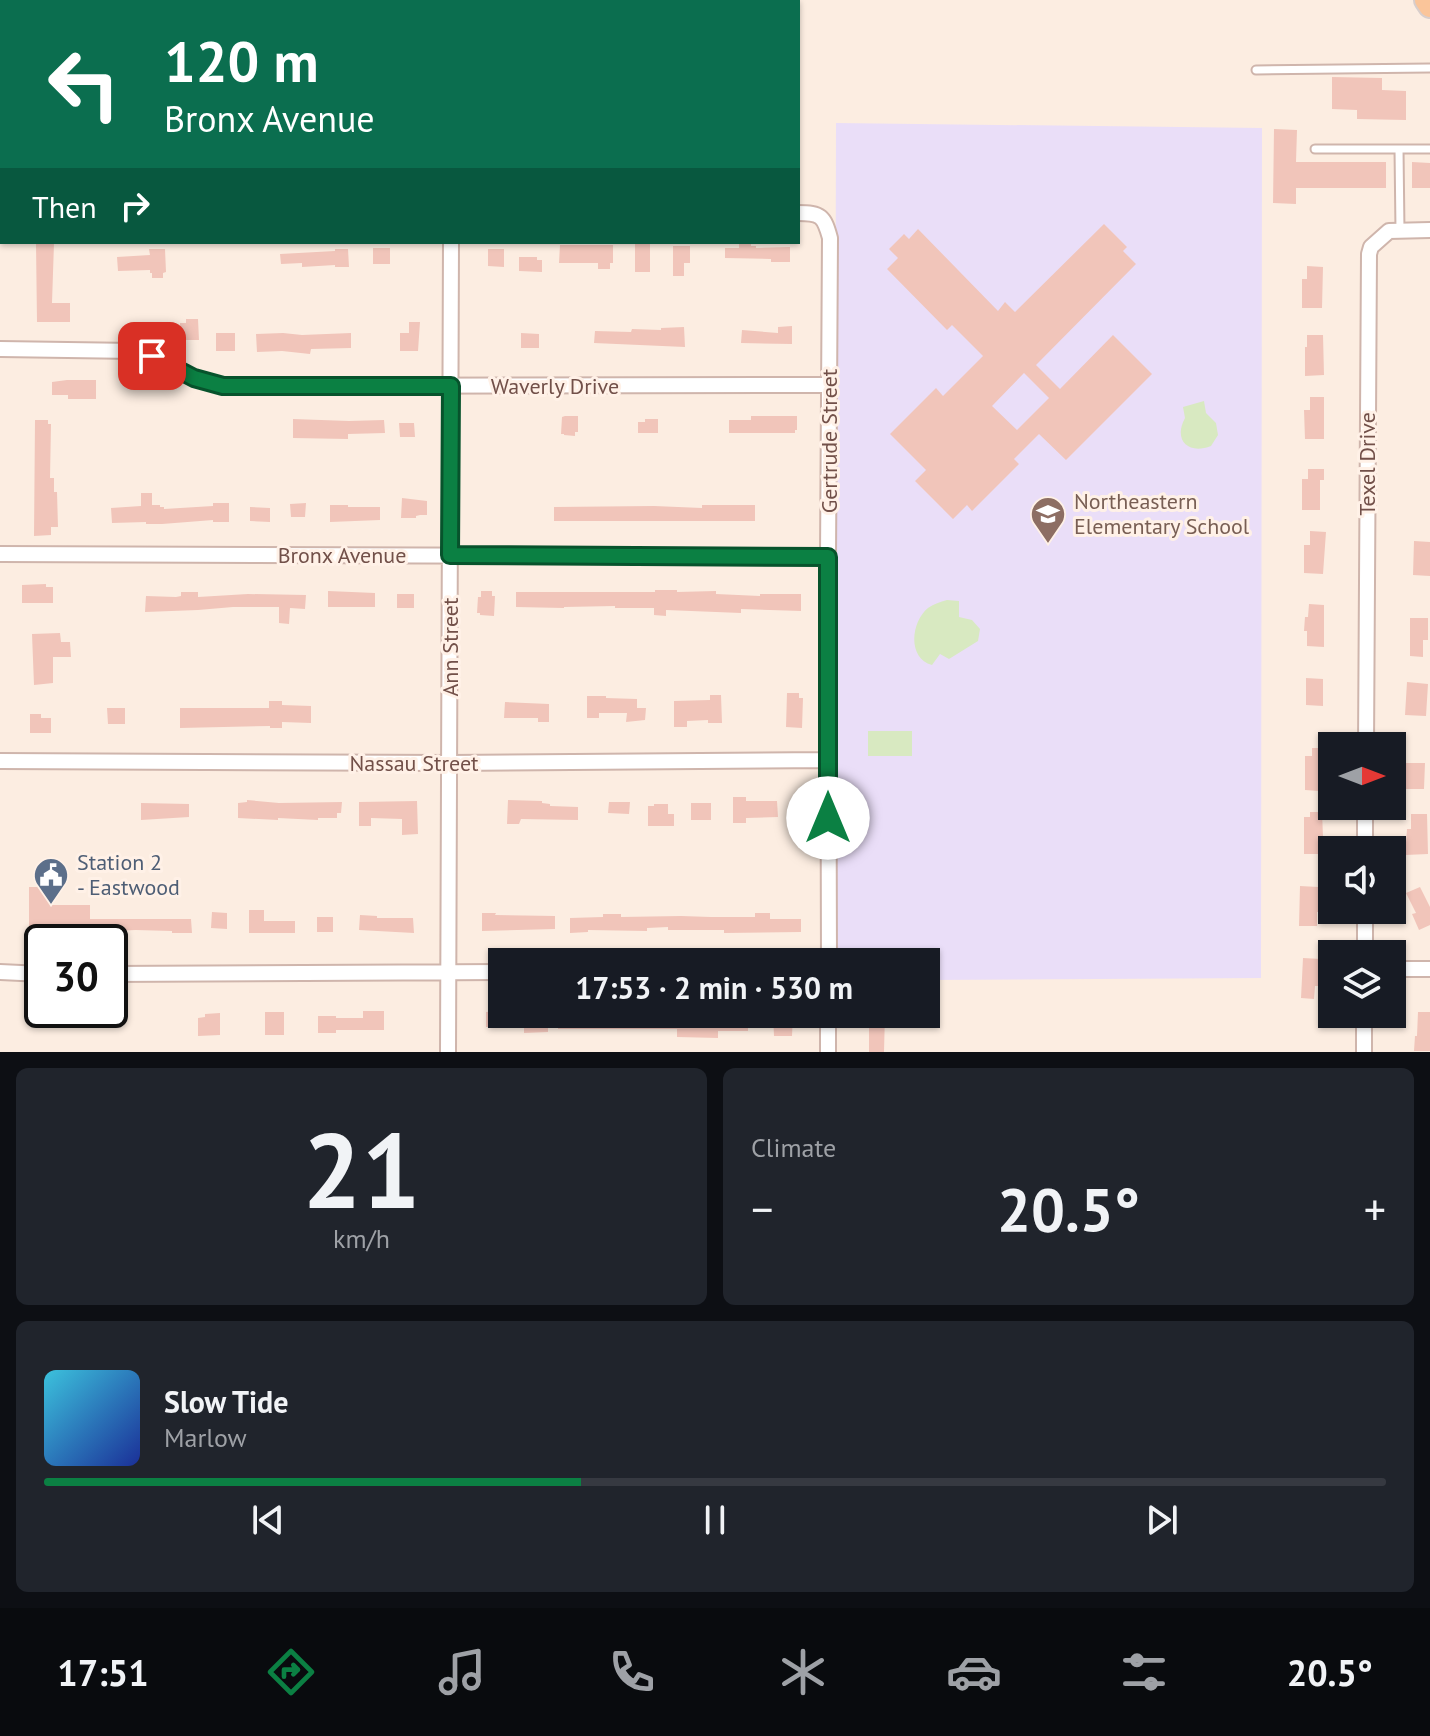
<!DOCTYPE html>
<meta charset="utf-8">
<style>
:root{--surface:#171b24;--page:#20242c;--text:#f1f3f6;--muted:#9ea1a6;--line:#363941;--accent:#0b8043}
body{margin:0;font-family:"PT Sans",sans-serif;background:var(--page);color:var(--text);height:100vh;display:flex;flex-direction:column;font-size:30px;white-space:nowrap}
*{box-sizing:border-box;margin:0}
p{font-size:26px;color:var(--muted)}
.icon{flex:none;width:44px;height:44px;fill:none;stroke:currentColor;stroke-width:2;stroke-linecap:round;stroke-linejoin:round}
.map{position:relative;height:1052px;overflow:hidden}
.details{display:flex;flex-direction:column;gap:16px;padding:16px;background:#0d0f14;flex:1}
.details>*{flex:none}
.hud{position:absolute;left:0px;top:0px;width:800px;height:244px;box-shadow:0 2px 6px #0004;background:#0b6e4f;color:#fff;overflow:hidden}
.needle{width:52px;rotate:90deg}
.controls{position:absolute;left:1318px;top:732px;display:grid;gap:16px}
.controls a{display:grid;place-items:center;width:88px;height:88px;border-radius:0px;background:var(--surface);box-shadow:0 2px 6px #0004;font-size:40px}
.speed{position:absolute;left:24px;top:924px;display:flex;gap:16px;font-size:40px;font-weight:700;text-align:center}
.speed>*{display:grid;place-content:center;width:104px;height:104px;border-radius:50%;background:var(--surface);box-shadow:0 2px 6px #0004;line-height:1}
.speed .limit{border:4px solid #111;border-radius:12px;background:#fff;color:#111}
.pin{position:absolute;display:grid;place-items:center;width:68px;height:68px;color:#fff;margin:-34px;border-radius:16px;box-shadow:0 4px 12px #0006}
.me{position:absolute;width:88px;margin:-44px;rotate:0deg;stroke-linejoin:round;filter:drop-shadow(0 0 6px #0008)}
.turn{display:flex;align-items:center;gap:28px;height:168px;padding:0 32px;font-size:36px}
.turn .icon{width:104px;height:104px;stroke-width:2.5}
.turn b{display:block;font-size:56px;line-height:68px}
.then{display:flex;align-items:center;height:76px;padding:0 32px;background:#0003;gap:16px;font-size:30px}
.big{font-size:60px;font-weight:600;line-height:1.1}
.details .card{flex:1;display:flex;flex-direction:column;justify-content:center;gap:12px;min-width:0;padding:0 28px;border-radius:12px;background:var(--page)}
.details .dial{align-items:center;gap:0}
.dial b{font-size:104px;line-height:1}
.song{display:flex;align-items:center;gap:24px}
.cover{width:96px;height:96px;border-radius:12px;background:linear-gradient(135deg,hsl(190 70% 55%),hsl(230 70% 35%))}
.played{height:8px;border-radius:4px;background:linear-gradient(90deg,var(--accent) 40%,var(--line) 40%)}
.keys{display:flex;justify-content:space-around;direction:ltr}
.heat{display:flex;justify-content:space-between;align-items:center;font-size:44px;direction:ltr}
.details .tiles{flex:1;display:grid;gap:16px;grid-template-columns:1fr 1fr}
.card:last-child{grid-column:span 2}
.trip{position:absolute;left:488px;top:948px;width:452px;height:80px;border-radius:0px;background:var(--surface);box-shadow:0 2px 6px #0004;font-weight:600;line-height:80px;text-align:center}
.dock{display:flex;height:128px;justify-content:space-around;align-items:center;background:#090b0e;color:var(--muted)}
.dock .icon{width:56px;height:56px}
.dock .selected{color:var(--accent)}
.dock b{font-size:36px;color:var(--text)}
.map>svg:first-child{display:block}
.education{fill:#eadef8}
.green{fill:#d8e9c1}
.building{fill:#f1c5ba;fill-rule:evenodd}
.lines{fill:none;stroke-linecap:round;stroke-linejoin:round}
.service-casing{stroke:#cfb5ac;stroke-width:11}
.minor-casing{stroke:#cfb5ac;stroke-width:18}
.primary-casing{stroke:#d8cecc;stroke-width:26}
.service{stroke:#fff;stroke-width:7}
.minor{stroke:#fff;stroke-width:14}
.primary{stroke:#fac59a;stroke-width:22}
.route-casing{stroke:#07532c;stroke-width:20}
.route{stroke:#0b8043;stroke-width:14}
.labels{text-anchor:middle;stroke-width:6;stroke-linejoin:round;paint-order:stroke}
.street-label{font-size:22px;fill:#725049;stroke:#fff1e7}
.education-label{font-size:22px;fill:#785e54;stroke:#fff1e7;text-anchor:start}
.service-label{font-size:22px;fill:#4e5e75;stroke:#fff1e7;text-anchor:start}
</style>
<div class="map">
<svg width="1430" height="1052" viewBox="0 0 1430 1052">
<rect width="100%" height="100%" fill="#fcede1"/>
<path class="education" d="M836,123L1262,128L1261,978L926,980V962H834Z"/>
<path class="green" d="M1204,401L1206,413L1216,423L1218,435L1211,446C1188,455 1173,440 1185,418L1183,407Z
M947,600L959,601V617L972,620L980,629L978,641L949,659L940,654L932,665C907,658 911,622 928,608C934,604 940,602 947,600Z
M868,731H912V756H868Z"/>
<path class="building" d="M1332,77L1382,78V90L1406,91V120L1357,119V110L1332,109Z
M1274,129L1297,130L1296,162H1386V188H1296V204L1273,203Z
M1412,162L1430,163V188H1412Z
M1104,224L1127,247L1123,251L1136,264L1036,365L1060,389L1113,335L1152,374L1066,460L1039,434L1014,459L1019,464L972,511L967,505L953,519L915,481L926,470L890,434L936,388L943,396L983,356L952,325L947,330L887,269L898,258L889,249L904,234L909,239L918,229L998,311L1005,302L1015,312ZM1024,373L1049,398L1017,430L992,406Z
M36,243H54L52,303H70V322H37Z
M635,243H650V272H635Z
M739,243L751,244V246H756V248L790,247V262H771V259L725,258V248H739Z
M560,245H613V263H610V269H598V263H559Z
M673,246H690V263H684V276H673Z
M373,248H390V264H373Z
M149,249H165L166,272L163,273V278H152V273H150V270L118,271L117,257L150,255Z
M335,249H348L349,267H335V265L302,267V263L281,264L280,254L335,251Z
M488,249H504V267L488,266Z
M519,257H537V260H542V272L519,271Z
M1307,266L1323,267L1322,308H1302V279H1307Z
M186,319H198L199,340H180V323H186Z
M409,322H420L418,351H400V333H409Z
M792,326V344L741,343L742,330L778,333V327Z
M684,327L685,347L594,343L595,331L631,332L632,329L661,330V328Z
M216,333H235V351H216Z
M283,333L302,335L351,333V348L311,349L310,354L282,351L257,352L256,334Z
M521,333L539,334V348H521Z
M1307,335H1323L1324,375L1305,376V347H1307Z
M67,380H96V399H68V395H52V382Z
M1310,397H1324V439H1305L1304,410H1310Z
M565,416H578V432H575V436L564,435V434H561L562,417Z
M751,416H797V430H795V433H729V420H751Z
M293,419L349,421L384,420L385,433L348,434V439L293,438Z
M645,419H658V433H638V422H645Z
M35,420H48V424H51L50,478H54V492H57L58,527H51V535L34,536Z
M399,423H414L415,437H400Z
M1308,469H1324V480H1320V510H1302V479H1308Z
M141,493H152V505H160V507H164V509L213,506V503H229V522H213V520L162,524H146V522L112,523L111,508L141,506Z
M402,498L427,501V515H420L416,516V518H401Z
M306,503L305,517H291L290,504Z
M330,505H348V507H380V520L330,522Z
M702,505H755V521H554V507L654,506L702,508Z
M250,507L270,508V522L250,521Z
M1310,531L1326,532L1323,574L1304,573V545H1310Z
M1414,541L1430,542V576L1413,575Z
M46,584V587H53V603H22V585Z
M655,590H677V592L716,591V594L760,596V594H801V611L741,609V613L666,610V616L654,615V608H615V606L564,607V608L516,607V592H655Z
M328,591L375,593V607H328Z
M481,591H492V596H495L494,616L480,615V613H477L478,597H481Z
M181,592H198V597L248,594L306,595L305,609L290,608L289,624L279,623V607H233L198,610L145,612L146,596L176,597L181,596Z
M397,594H414V608H397Z
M1309,604L1324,605V647L1307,646V631H1304L1305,617H1308Z
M1410,618H1428V640H1423V657L1410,656Z
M60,633L61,642H70L71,657H53V683L34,685L32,634Z
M1306,678L1323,679V706L1306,705Z
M1407,682L1428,684L1426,716L1405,715Z
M787,693H799V698H803L802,728L786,727Z
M710,695H721L722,723H708V720L687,721V727H674V701L710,700Z
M587,696H606V698L637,699V708H646L645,720L626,722L627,713H599V718H587Z
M269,701H282V705L311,706V723L282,722V728H270V726L180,728V708H269Z
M505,702L549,704V722H538V718H504Z
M107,708H125V724H108Z
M30,714H41V718H51V733H30Z
M1312,748H1324V767H1319V791L1305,790V756H1312Z
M1406,763H1425L1424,789H1405Z
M733,797H746V801H777L778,817L746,818V823H733Z
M247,800L279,803L342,802L341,813H337V818H318V820L278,818V820L238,818V803L247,802Z
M508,800L542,801V803L550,804V806L578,807V820L521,819L519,824H507Z
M417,801L418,834L402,835V819L371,818V826H359V802Z
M609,802H630L629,814L608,813Z
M141,803L189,804V817L141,820Z
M691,803H711V820H691Z
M654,804H668V814H674V826H648V806H654Z
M1310,812H1322L1323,837L1320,838V854H1304V817H1310Z
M1411,814H1427L1428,854L1405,855L1407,829H1411Z
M37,881H51V905H90V919H191L192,933H172V931L136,930L90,932V942H42V946H29V887H37Z
M1300,886L1318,887V900H1322V912H1317V926H1299Z
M1420,887L1430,907V925L1419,930L1412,914L1416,913L1406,893Z
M249,910H264V921H295V933H249Z
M212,912L227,913V929L211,928Z
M482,913H496L495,915L555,916V929L482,931Z
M755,913H770V919H801V932L724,933V930H668V927L647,928V931L588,930V932L570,933V918L603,917V914H621V917L681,916L711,917H755Z
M360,915L377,916V918H413L414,933L359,930Z
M317,917H333V932H317Z
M1303,958L1321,959L1319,986H1315L1314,999L1301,998Z
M363,1011H384V1030H336V1033H318V1016H336V1018H363Z
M502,1011V1014H508V1027H486V1012Z
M265,1012H284V1035H265Z
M1418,1012H1430V1051H1414L1415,1036H1417Z
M220,1013V1035L198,1036V1018L205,1017V1014Z
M574,1014L617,1016V1014H748V1031H718V1038L677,1037V1029H558V1017H574Z
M773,1014H793L792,1036H774Z
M869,1014H885L884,1052H869Z
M524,1020H548V1032L524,1033Z"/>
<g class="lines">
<g class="service-casing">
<path id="service" d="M1256,70L1430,68
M1315,149H1430
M1399,149L1400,231"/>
</g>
<g class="minor-casing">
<path id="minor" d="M0,51H2
M0,212H2
M798,213C821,213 824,216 830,238L828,557L829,962
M0,349L135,351L152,356L194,378L223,386L829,385
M0,554L828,557
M1366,746L1369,254L1371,247L1389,231L1430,230
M0,761L450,763L828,760
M1365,850V806
M1365,954V910
M1392,969H1430
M0,972L42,974
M110,974L502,972
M448,1052L451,242
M828,1052V1014
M1364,1052V1014"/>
</g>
<g class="primary-casing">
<path id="primary" d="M1426,0L1430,6"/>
</g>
<use href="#service" class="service"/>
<use href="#minor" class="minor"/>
<use href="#primary" class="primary"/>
</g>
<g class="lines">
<g class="route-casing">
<path id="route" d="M152,356L194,378L223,386H451L450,555L828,557V818"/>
</g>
<use href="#route" class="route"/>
</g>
<defs>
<g id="school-pin" transform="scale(1.8)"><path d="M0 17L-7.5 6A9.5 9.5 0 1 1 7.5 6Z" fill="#8d6e63" stroke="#fff1e7"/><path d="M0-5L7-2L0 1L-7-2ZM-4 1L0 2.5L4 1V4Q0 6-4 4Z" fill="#fff"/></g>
<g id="civic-pin" transform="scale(1.8)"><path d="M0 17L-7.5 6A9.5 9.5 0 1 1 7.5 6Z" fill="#5c6f8a" stroke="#fff1e7"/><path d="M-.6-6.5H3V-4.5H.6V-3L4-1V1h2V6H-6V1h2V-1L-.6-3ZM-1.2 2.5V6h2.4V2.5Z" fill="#fff"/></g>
</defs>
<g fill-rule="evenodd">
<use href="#school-pin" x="1048" y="514"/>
<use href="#civic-pin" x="51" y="875"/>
</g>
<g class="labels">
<g class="street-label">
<text x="555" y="394">Waverly Drive</text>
<text transform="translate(829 441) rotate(-90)" y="8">Gertrude Street</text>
<text transform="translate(1367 464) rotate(-90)" y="8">Texel Drive</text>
<text x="342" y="563">Bronx Avenue</text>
<text transform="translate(450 647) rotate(-90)" y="8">Ann Street</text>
<text x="414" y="771">Nassau Street</text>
</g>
<g class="education-label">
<text x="1074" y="509">Northeastern<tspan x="1074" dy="25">Elementary School</tspan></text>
</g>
<g class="service-label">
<text x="77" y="870">Station 2<tspan x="77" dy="25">- Eastwood</tspan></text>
</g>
</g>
</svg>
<div class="controls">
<a><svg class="needle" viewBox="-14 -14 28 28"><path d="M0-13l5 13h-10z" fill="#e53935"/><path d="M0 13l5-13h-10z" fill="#9ea1a6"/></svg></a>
<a><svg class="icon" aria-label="sound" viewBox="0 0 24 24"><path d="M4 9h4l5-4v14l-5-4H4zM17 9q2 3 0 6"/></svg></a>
<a><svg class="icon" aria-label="layers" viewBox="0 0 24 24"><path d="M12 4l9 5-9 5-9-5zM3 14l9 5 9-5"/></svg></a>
</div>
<div class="speed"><div class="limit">30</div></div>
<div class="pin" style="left:152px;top:356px;background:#d93025"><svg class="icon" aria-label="arrive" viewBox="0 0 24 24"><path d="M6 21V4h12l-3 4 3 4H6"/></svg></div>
<svg class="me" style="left:828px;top:818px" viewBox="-20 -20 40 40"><circle r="19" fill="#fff"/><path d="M0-13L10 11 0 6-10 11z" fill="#0b8043"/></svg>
<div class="trip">17:53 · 2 min · 530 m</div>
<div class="hud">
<div class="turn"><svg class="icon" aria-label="left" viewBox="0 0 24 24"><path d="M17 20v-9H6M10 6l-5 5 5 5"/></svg><div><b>120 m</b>Bronx Avenue</div></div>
<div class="then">Then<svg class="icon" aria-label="right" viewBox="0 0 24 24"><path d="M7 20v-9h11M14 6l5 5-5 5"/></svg></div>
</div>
</div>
<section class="details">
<div class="tiles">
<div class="card dial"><b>21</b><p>km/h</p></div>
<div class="card"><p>Climate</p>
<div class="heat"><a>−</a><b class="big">20.5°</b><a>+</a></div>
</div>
<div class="card">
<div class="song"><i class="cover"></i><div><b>Slow Tide</b><p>Marlow</p></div></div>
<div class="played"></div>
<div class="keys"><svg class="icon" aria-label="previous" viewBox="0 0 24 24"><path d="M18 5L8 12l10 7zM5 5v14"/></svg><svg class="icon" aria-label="pause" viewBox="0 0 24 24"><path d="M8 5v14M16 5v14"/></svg><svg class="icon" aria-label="next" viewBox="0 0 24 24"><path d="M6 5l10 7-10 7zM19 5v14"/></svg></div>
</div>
</div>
</section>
<nav class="dock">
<b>17:51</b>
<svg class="icon selected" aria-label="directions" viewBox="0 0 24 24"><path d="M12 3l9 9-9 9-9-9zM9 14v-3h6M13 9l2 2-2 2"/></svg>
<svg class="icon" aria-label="music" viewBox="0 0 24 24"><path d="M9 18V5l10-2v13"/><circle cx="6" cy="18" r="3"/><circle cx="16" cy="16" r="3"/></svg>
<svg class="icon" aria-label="phone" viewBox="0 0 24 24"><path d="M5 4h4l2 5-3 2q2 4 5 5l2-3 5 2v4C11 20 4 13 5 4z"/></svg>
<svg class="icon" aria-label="climate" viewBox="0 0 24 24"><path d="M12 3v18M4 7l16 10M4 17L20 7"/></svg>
<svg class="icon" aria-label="car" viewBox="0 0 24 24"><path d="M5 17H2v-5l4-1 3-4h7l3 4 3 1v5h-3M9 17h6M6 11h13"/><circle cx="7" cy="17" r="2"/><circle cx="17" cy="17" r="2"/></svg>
<svg class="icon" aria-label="filters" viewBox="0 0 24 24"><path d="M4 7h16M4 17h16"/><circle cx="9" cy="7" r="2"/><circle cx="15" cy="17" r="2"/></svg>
<b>20.5°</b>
</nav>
